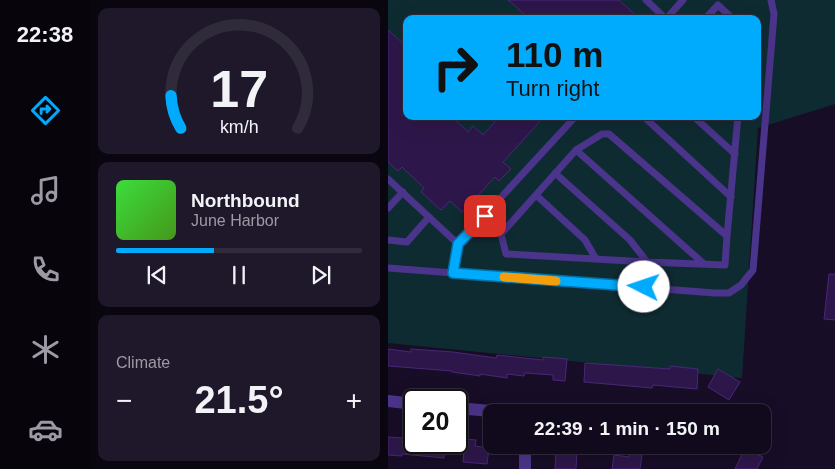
<!DOCTYPE html>
<meta charset="utf-8">
<style>
:root{--surface:#110a1d;--page:#1e182a;--text:#f1f3f6;--muted:#9c9aa4;--line:#302b3b;--accent:#00abfe}
body{margin:0;font-family:Arial,sans-serif;background:var(--page);color:var(--text);height:100vh;display:flex;flex-direction:column;font-size:19px;white-space:nowrap}
*{box-sizing:border-box;margin:0}
p{font-size:16px;color:var(--muted)}
.icon{flex:none;width:28px;height:28px;fill:none;stroke:currentColor;stroke-width:2;stroke-linecap:round;stroke-linejoin:round}
.map{position:relative;flex:1;overflow:hidden}
.panel{display:flex;flex-direction:column;gap:8px;padding:8px;background:#090610;width:298px}
.panel>*{flex:none}
.guide{position:absolute;left:15px;top:15px;width:358px;height:105px;border-radius:10px;box-shadow:0 5px 20px #0002,0 0 0 1px var(--line);background:#00abfe;color:#111;overflow:hidden}
.speed{position:absolute;left:15px;top:389px;display:flex;gap:10px;font-size:25px;font-weight:700;text-align:center}
.speed>*{display:grid;place-content:center;width:65px;height:65px;border-radius:50%;background:var(--surface);box-shadow:0 5px 20px #0002,0 0 0 1px var(--line);line-height:1}
.speed .limit{border:2px solid #111;border-radius:8px;background:#fff;color:#111}
.pin{position:absolute;display:grid;place-items:center;width:42px;height:42px;color:#fff;margin:-21px;border-radius:10px;box-shadow:0 2px 8px #0006}
.me{position:absolute;width:55px;margin:-28px;rotate:274deg;stroke-linejoin:round;filter:drop-shadow(0 0 4px #0008)}
.turn{display:flex;align-items:center;gap:18px;height:105px;padding:0 20px;font-size:22px}
.turn .icon{width:65px;height:65px;stroke-width:2.5}
.turn b{display:block;font-size:35px;line-height:42px}
.big{font-size:38px;font-weight:700;line-height:1.1}
.panel .widget{flex:1;display:flex;flex-direction:column;justify-content:center;gap:8px;min-width:0;padding:0 18px;border-radius:10px;background:var(--page)}
.panel .dial{align-items:center;gap:0}
.dial svg{height:130px;overflow:visible;fill:none;stroke:var(--line);stroke-width:7;stroke-linecap:round;text-anchor:middle}
.dial text{fill:var(--text);stroke:none}
.song{display:flex;align-items:center;gap:15px}
.cover{width:60px;height:60px;border-radius:8px;background:linear-gradient(135deg,hsl(120 70% 55%),hsl(100 70% 35%))}
.played{height:5px;border-radius:2px;background:linear-gradient(90deg,var(--accent) 40%,var(--line) 40%)}
.keys{display:flex;justify-content:space-around;direction:ltr}
.heat{display:flex;justify-content:space-between;align-items:center;font-size:28px;direction:ltr}
.trip{position:absolute;left:95px;top:404px;width:288px;height:50px;border-radius:10px;background:var(--surface);box-shadow:0 5px 20px #0002,0 0 0 1px var(--line);font-weight:700;line-height:50px;text-align:center}
main{display:flex;flex:1;min-height:0}
.tabs{display:flex;flex-direction:column;width:90px;justify-content:space-around;align-items:center;background:#07040c;color:var(--muted)}
.tabs .icon{width:35px;height:35px}
.tabs .current{color:var(--accent)}
.tabs b{font-size:22px;color:var(--text)}
.map>svg:first-child{display:block}
.green{fill:#0f2b32;fill-rule:evenodd}
.building{fill:#2d174a;stroke:#492778}
.lines{fill:none;stroke-linecap:round;stroke-linejoin:round}
.lane{stroke:#4b348b;stroke-width:7}
.street{stroke:#4b348b;stroke-width:12}
.route-casing{stroke:#006fa5;stroke-width:12}
.route{stroke:#00abfe;stroke-width:9}
.slow{stroke:#f59e0b;stroke-width:9}
</style>
<main>
<nav class="tabs">
<b>22:38</b>
<svg class="icon current" aria-label="directions" viewBox="0 0 24 24"><path d="M12 3l9 9-9 9-9-9zM9 14v-3h6M13 9l2 2-2 2"/></svg>
<svg class="icon" aria-label="music" viewBox="0 0 24 24"><path d="M9 18V5l10-2v13"/><circle cx="6" cy="18" r="3"/><circle cx="16" cy="16" r="3"/></svg>
<svg class="icon" aria-label="phone" viewBox="0 0 24 24"><path d="M5 4h4l2 5-3 2q2 4 5 5l2-3 5 2v4C11 20 4 13 5 4z"/></svg>
<svg class="icon" aria-label="climate" viewBox="0 0 24 24"><path d="M12 3v18M4 7l16 10M4 17L20 7"/></svg>
<svg class="icon" aria-label="car" viewBox="0 0 24 24"><path d="M5 17H2v-5l4-1 3-4h7l3 4 3 1v5h-3M9 17h6M6 11h13"/><circle cx="7" cy="17" r="2"/><circle cx="17" cy="17" r="2"/></svg>
</nav>
<section class="panel">
<div class="widget dial"><svg viewBox="0 0 100 80">
<path d="M14 69A42 42 0 1 1 86 69"/>
<path d="M14 69A42 42 0 0 1 8 49" stroke="#00abfe"/>
<text x="50" y="56" font-size="32" font-weight="700">17</text>
<text x="50" y="72" font-size="11">km/h</text>
</svg></div>
<div class="widget">
<div class="song"><i class="cover"></i><div><b>Northbound</b><p>June Harbor</p></div></div>
<div class="played"></div>
<div class="keys"><svg class="icon" aria-label="previous" viewBox="0 0 24 24"><path d="M18 5L8 12l10 7zM5 5v14"/></svg><svg class="icon" aria-label="pause" viewBox="0 0 24 24"><path d="M8 5v14M16 5v14"/></svg><svg class="icon" aria-label="next" viewBox="0 0 24 24"><path d="M6 5l10 7-10 7zM19 5v14"/></svg></div>
</div>
<div class="widget"><p>Climate</p>
<div class="heat"><a>−</a><b class="big">21.5°</b><a>+</a></div>
</div>
</section>
<div class="map">
<svg width="448" height="469" viewBox="0 0 448 469">
<rect width="100%" height="100%" fill="#170d27"/>
<path class="green" d="M0,0H447V104L370,128L354,378L0,343ZM19,19H369V116H19Z"/>
<path class="building" d="M120,0H231L252,19H142Z
M0,30L19,47V116H63L80,132L85,126L95,135L112,116H157L115,162L123,169L111,181L107,177L74,212L62,201L53,210L33,192L36,188L14,167L10,171L0,162Z
M441,274H448V320L436,319Z
M0,349L23,352V349L65,352L108,358L109,355L155,360V357L179,359L177,381L165,380V375L137,373L136,376L119,374V378L92,374V376L64,372V371L0,366Z
M197,363L282,369V366L310,369L309,389L265,385L264,388L196,382Z
M330,369L352,382L341,400L320,387Z
M0,437L15,438L14,442H57L56,458L14,454V456L0,455Z
M77,439L88,440L87,446L101,448L99,464L75,462Z
M357,448L375,457L369,469H347Z
M168,449L189,451L188,469H167Z
M242,453L254,455L252,469H224L226,455L241,457Z"/>
<g class="lines">
<path class="lane" d="M258,0L278,19L295,0
M317,19L330,5L345,19
M255,116L343,197
M305,116L347,154
M188,150L316,264
M167,173L242,240L259,262L337,265L339,236L221,134H214L188,150L113,234L118,254L259,262L256,287
M0,179L70,244L65,273
M148,195L197,240L208,259
M0,208L15,192
M339,236L350,116
M0,240L19,242L41,217
M70,244L188,116
M0,268L327,293H341L353,285L365,270L386,14L383,0"/>
<path class="street" d="M0,401L26,404
M69,408L114,412
M137,469V445"/>
</g>
<g class="lines">
<g class="route-casing">
<path id="route" d="M97,216L70,244L65,273L256,287"/>
</g>
<use href="#route" class="route"/>
<path class="slow" d="M116,277L168,281"/>
</g>
</svg>
<div class="speed"><div class="limit">20</div></div>
<div class="pin" style="left:97px;top:216px;background:#d93025"><svg class="icon" aria-label="arrive" viewBox="0 0 24 24"><path d="M6 21V4h12l-3 4 3 4H6"/></svg></div>
<svg class="me" style="left:256px;top:287px" viewBox="-20 -20 40 40"><circle r="19" fill="#fff"/><path d="M0-13L10 11 0 6-10 11z" fill="#00abfe"/></svg>
<div class="trip">22:39 · 1 min · 150 m</div>
<div class="guide">
<div class="turn"><svg class="icon" aria-label="right" viewBox="0 0 24 24"><path d="M7 20v-9h11M14 6l5 5-5 5"/></svg><div><b>110 m</b>Turn right</div></div>
</div>
</div>
</main>
